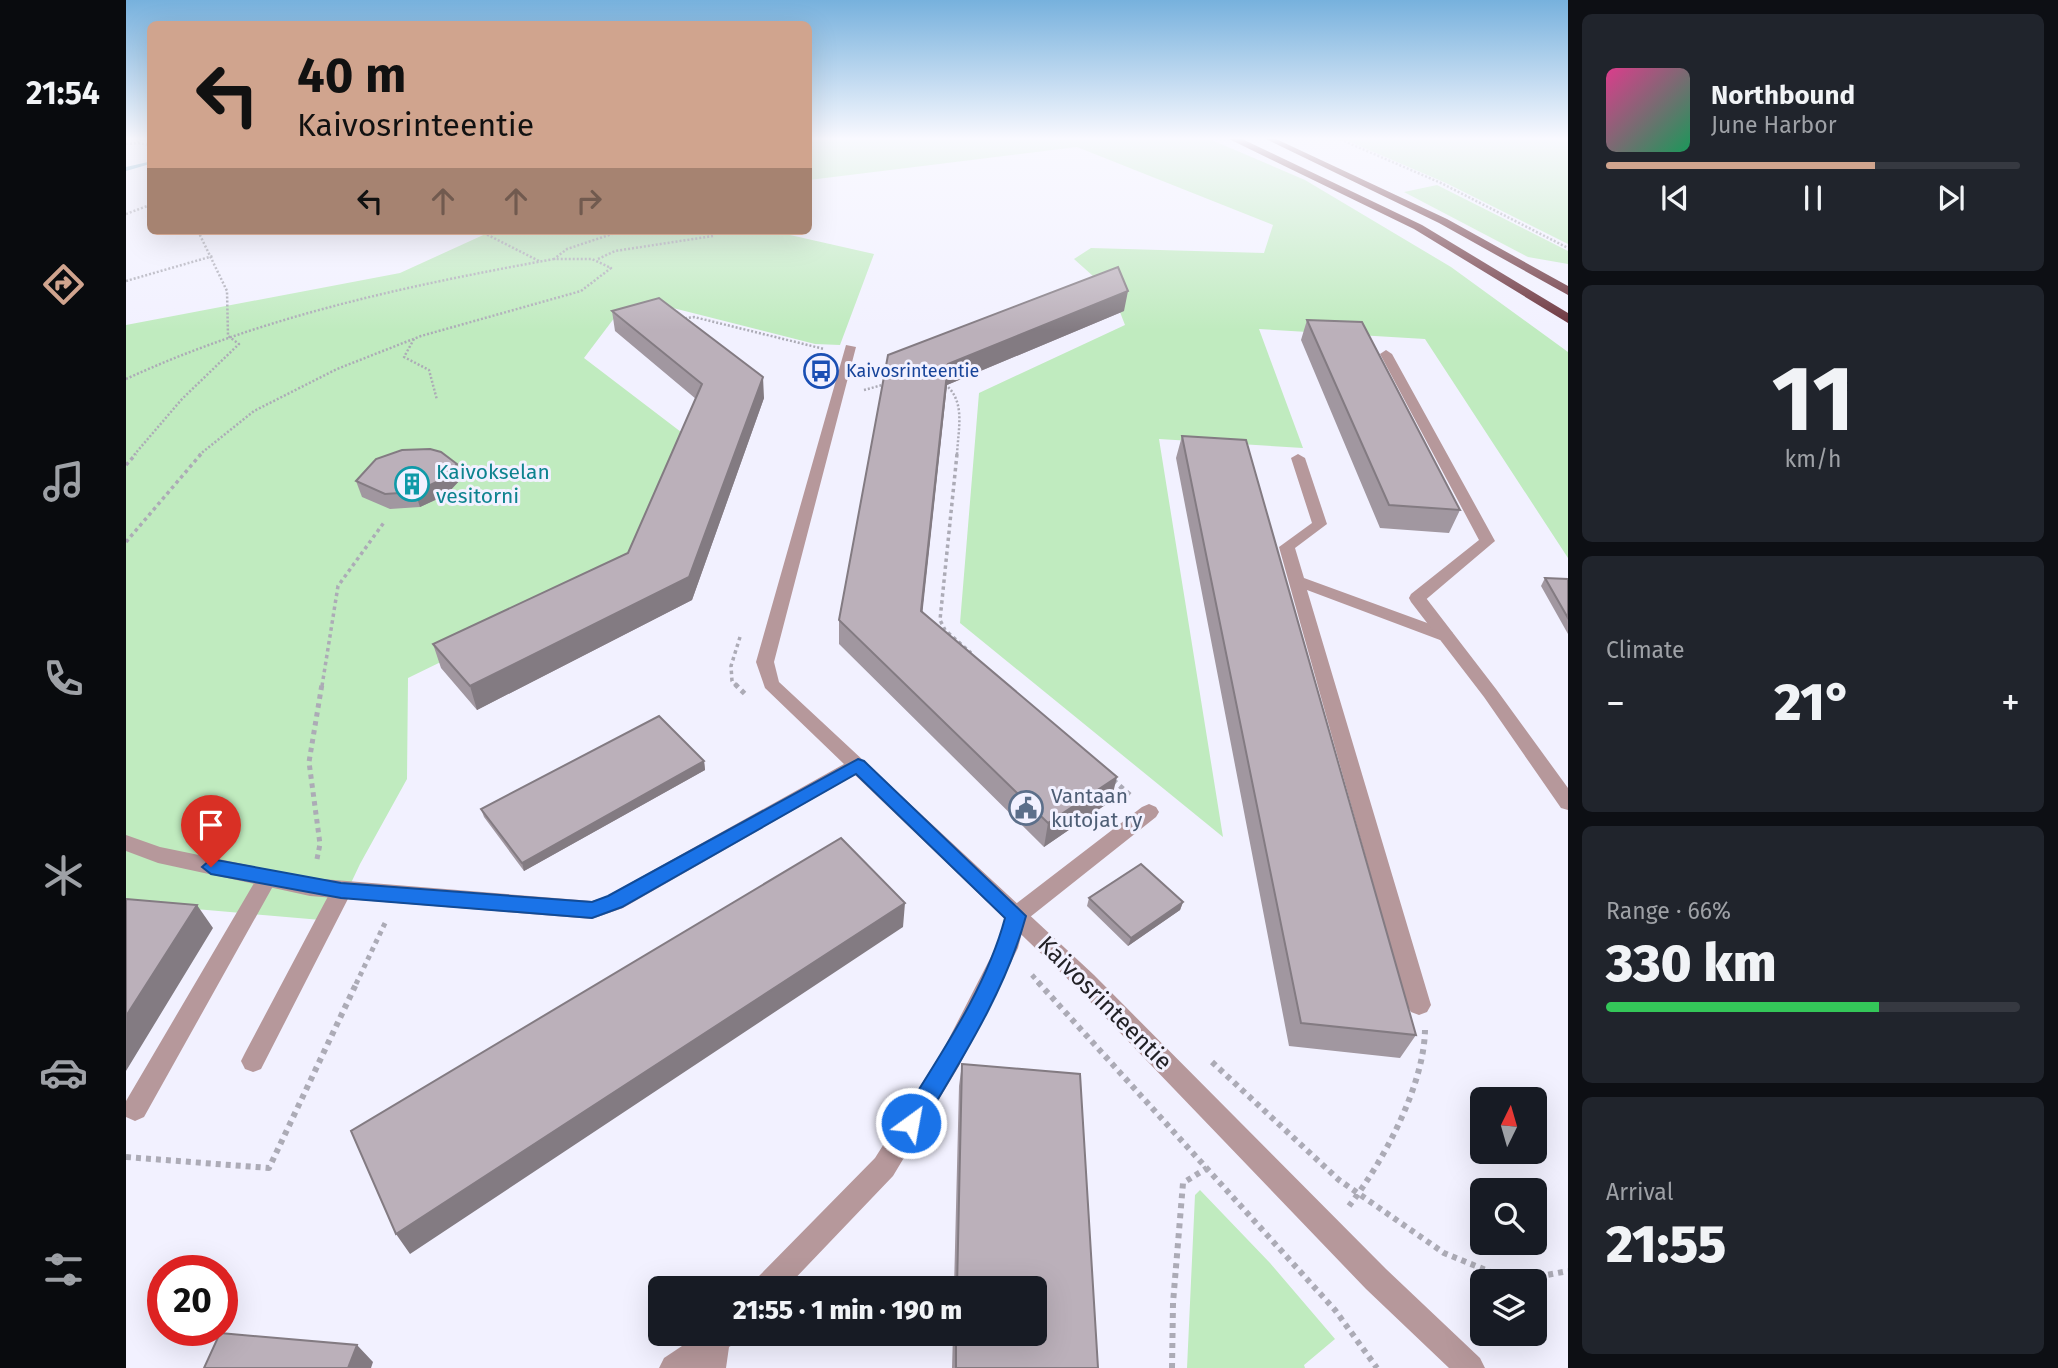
<!DOCTYPE html>
<meta charset="utf-8">
<style>
:root{--surface:#171b24;--page:#20242c;--text:#f1f3f6;--muted:#9ea1a6;--line:#363941;--accent:#d0a48e}
body{margin:0;font-family:"Fira Sans",sans-serif;background:var(--page);color:var(--text);height:100vh;display:flex;flex-direction:column;font-size:26px;white-space:nowrap}
*{box-sizing:border-box;margin:0}
p{font-size:23px;color:var(--muted)}
.icon{flex:none;width:38px;height:38px;fill:none;stroke:currentColor;stroke-width:2;stroke-linecap:round;stroke-linejoin:round}
.map{position:relative;flex:1;overflow:hidden}
.drawer{display:flex;flex-direction:column;gap:14px;padding:14px;background:#0d0f14;width:490px}
.drawer>*{flex:none}
.hud{position:absolute;left:21px;top:21px;width:665px;height:214px;border-radius:10px;box-shadow:0 7px 28px #0002;background:#d0a48e;color:#111;overflow:hidden}
.needle{width:46px;rotate:5deg}
.buttons{position:absolute;left:1344px;top:1087px;display:grid;gap:14px}
.buttons a{display:grid;place-items:center;width:77px;height:77px;border-radius:10px;background:var(--surface);box-shadow:0 7px 28px #0002;font-size:35px}
.speed{position:absolute;left:21px;top:1255px;display:flex;gap:14px;font-size:35px;font-weight:700;text-align:center}
.speed>*{display:grid;place-content:center;width:91px;height:91px;border-radius:50%;background:var(--surface);box-shadow:0 7px 28px #0002;line-height:1}
.speed .limit{border:10px solid #d22;background:#fff;color:#111}
.pin{position:absolute;display:grid;place-items:center;width:60px;height:60px;color:#fff;margin:-72px -30px;border-radius:50% 50% 50% 0;rotate:-45deg;box-shadow:0 0 7px #0007}
.pin .icon{rotate:45deg}
.me{position:absolute;width:77px;margin:-38px;rotate:32deg;stroke-linejoin:round;filter:drop-shadow(0 0 5px #0008)}
.turn{display:flex;align-items:center;gap:24px;height:147px;padding:0 35px;font-size:32px}
.turn .icon{width:91px;height:91px;stroke-width:2.5}
.turn b{display:block;font-size:49px;line-height:60px}
.lanes{display:flex;align-items:center;height:66px;padding:0 35px;background:#0003;justify-content:center;gap:35px;direction:ltr}
.lanes .off{opacity:.35}
.big{font-size:52px;font-weight:800;line-height:1.1}
.drawer .widget{flex:1;display:flex;flex-direction:column;justify-content:center;gap:10px;min-width:0;padding:0 24px;border-radius:10px;background:var(--page)}
.drawer .dial{align-items:center;gap:0}
.dial b{font-size:91px;line-height:1}
.song{display:flex;align-items:center;gap:21px}
.cover{width:84px;height:84px;border-radius:10px;background:linear-gradient(135deg,hsl(330 70% 55%),hsl(150 70% 35%))}
.played{height:7px;border-radius:4px;background:linear-gradient(90deg,var(--accent) 65%,var(--line) 65%)}
.keys{display:flex;justify-content:space-around;direction:ltr}
.heat{display:flex;justify-content:space-between;align-items:center;font-size:38px;direction:ltr}
.charge{height:10px;border-radius:5px;background:linear-gradient(90deg,#34c759 66%,var(--line) 0)}
.trip{position:absolute;left:522px;top:1276px;width:399px;height:70px;border-radius:10px;background:var(--surface);box-shadow:0 7px 28px #0002;font-weight:800;line-height:70px;text-align:center}
main{display:flex;flex:1;min-height:0}
.tabs{display:flex;flex-direction:column;width:126px;justify-content:space-around;align-items:center;background:#090b0e;color:var(--muted)}
.tabs .icon{width:49px;height:49px}
.tabs .active{color:var(--accent)}
.tabs b{font-size:32px;color:var(--text)}
.map>svg:first-child{display:block}
.green{fill:#c0ebbf}
.lines{fill:none;stroke-linecap:round;stroke-linejoin:round}
.stream{fill:#6dadcd;fill-rule:evenodd}
.path-far3{stroke:#acabb6;stroke-width:2.5;stroke-dasharray:2 2;stroke-linecap:butt}
.path-far2{stroke:#acabb6;stroke-width:3.5;stroke-dasharray:3.5 3.5;stroke-linecap:butt}
.path-far1{stroke:#acabb6;stroke-width:5;stroke-dasharray:4.5 4.5;stroke-linecap:butt}
.path{stroke:#acabb6;stroke-width:6;stroke-dasharray:5 5;stroke-linecap:butt}
.lane{fill:#b6989b;fill-rule:evenodd}
.street{fill:#b6989b;fill-rule:evenodd}
.highway{fill:#6a323b;fill-rule:evenodd}
.wall{fill:#a197a0}
.shaded-wall{fill:#837b82}
.building{fill:#bbb0ba;stroke:#837b82;stroke-width:2}
.route{fill:#1a73e8;stroke:#114b97;stroke-width:2}
.labels{text-anchor:middle;stroke-width:6;stroke-linejoin:round;paint-order:stroke}
.far-transit-label{font-size:18px;fill:#164399;stroke:#f2f1ff;text-anchor:start}
.culture-label{font-size:21px;fill:#0d838f;stroke:#f2f1ff;text-anchor:start}
.service-label{font-size:21px;fill:#4e5e75;stroke:#f2f1ff;text-anchor:start}
.near-street-label{font-size:24px;fill:#222126;stroke:#f2f1ff}
</style>
<main>
<nav class="tabs">
<b>21:54</b>
<svg class="icon active" aria-label="directions" viewBox="0 0 24 24"><path d="M12 3l9 9-9 9-9-9zM9 14v-3h6M13 9l2 2-2 2"/></svg>
<svg class="icon" aria-label="music" viewBox="0 0 24 24"><path d="M9 18V5l10-2v13"/><circle cx="6" cy="18" r="3"/><circle cx="16" cy="16" r="3"/></svg>
<svg class="icon" aria-label="phone" viewBox="0 0 24 24"><path d="M5 4h4l2 5-3 2q2 4 5 5l2-3 5 2v4C11 20 4 13 5 4z"/></svg>
<svg class="icon" aria-label="climate" viewBox="0 0 24 24"><path d="M12 3v18M4 7l16 10M4 17L20 7"/></svg>
<svg class="icon" aria-label="car" viewBox="0 0 24 24"><path d="M5 17H2v-5l4-1 3-4h7l3 4 3 1v5h-3M9 17h6M6 11h13"/><circle cx="7" cy="17" r="2"/><circle cx="17" cy="17" r="2"/></svg>
<svg class="icon" aria-label="filters" viewBox="0 0 24 24"><path d="M4 7h16M4 17h16"/><circle cx="9" cy="7" r="2"/><circle cx="15" cy="17" r="2"/></svg>
</nav>
<div class="map">
<svg width="1442" height="1368" viewBox="0 0 1442 1368">
<rect width="100%" height="100%" fill="#f2f1ff"/>
<path class="green" d="M682,138H1081L1179,180L1325,267L1442,352V558L1299,339L1133,329L1177,448L1033,439L1097,837L834,623L853,393L999,325L987,294L948,259L965,248L1138,253L1147,225L951,147L683,180Z
M1215,138H1442V244L1320,183Z
M1311,185L1442,251V264L1402,257L1278,192Z
M366,231H664V235L748,254L714,345L689,344L543,307L489,317L458,358L555,432L493,575L282,678L281,779L234,864L207,921L0,903V325L274,273Z
M1074,1190L1144,1263L1209,1339L1178,1365L1179,1368H1061L1069,1195Z"/>
<g class="lines">
<path class="stream" d="M22,162H24V164L0,171V167Z"/>
<path class="path-far3" d="M1211,138L1315,183L1442,248
M12,143L24,145
M0,144L12,143L17,138
M0,214L24,205
M354,231L413,261
M494,233L507,231
M472,259L489,251L587,236
M0,281L87,256
M555,319L568,317L698,349
M288,339L278,357L303,370L311,400
M745,367L764,369
M0,379C137,316 280,286 428,259
M816,382C841,399 832,428 831,455
M738,390L760,384
M8,455L56,399L113,344L102,336L101,291L72,231
M73,455L128,411L211,369L295,336L455,291L485,268L466,259H428L441,249L495,231"/>
<path class="path-far2" d="M831,454L814,620L819,630L845,653
M0,465L10,454
M0,542L75,454
M196,686L212,586L259,521
M611,686L606,681L605,666L614,637"/>
<path class="path-far1" d="M609,684L620,695
M987,780L1004,795
M191,859L194,844L183,762L196,684
M906,975L914,984
M230,984L260,921"/>
<path class="path" d="M912,982L1209,1310L1251,1368
M1086,1062L1213,1180L1318,1253L1367,1273L1405,1278L1442,1271
M0,1157L143,1168L231,982
M1223,1206C1257,1162 1298,1086 1299,1030
M1046,1368L1047,1303L1057,1183L1081,1168"/>
<path class="lane" d="M1260,350L1266,354L1369,541L1297,602L1291,603L1283,598L1285,594L1353,540L1254,354Z
M1172,454L1179,458L1201,524L1169,548L1178,578L1326,632L1328,636L1326,640H1314L1181,590L1305,1005L1301,1012L1293,1015L1285,1012L1281,1005L1153,547L1186,523L1165,458Z
M1023,804L1030,807L1033,812L1030,817L899,921L892,948L833,1066L767,1176L660,1288H627L631,1278L749,1158L817,1050L870,947L882,910L1016,807Z
M141,871L148,873L151,879L18,1117L9,1121L0,1117V1101L134,873Z
M215,882L222,885L226,891L135,1069L127,1072L119,1069L115,1061L119,1053L208,885Z
M574,1334H612L608,1344L603,1347L600,1368H533L538,1358Z"/>
<path class="street" d="M720,345L730,347L648,662L653,682L968,975L1260,1269L1354,1358L1359,1368H1323L1240,1289L952,989L729,775L497,908L466,919L184,896L32,863L0,851V835L34,847L184,878L466,901L481,896L718,764L639,688L630,662Z
M1291,593L1297,594L1370,689L1442,788V810L1435,808L1358,697L1285,602L1283,598Z"/>
<path class="highway" d="M1101,138H1114L1296,225L1442,313V323L1288,229Z
M1138,138H1148L1321,219L1442,286V295L1313,223Z"/>
</g>
<path class="wall" d="M486,311L638,398L566,600L351,710L315,668L307,644L502,553L570,399L489,331Z
M998,311L821,385L796,612L985,801L918,847L713,644V620L762,355Z
M1181,320L1334,510L1323,533L1254,528L1175,340Z
M1056,436L1290,1035L1274,1058L1163,1046L1050,458Z
M331,464L335,479L320,495L294,507L264,509L236,497L230,481Z
M1419,578L1442,579V634L1415,586Z
M578,761L579,770L398,871L358,817L355,809Z
M963,898L1057,902L1054,910L1002,946L961,906Z
M836,1064L972,1368H826L827,1334H908V1288H828L833,1086Z"/>
<path class="shaded-wall" d="M1002,291L998,311L821,385L794,635L795,611L822,364Z
M637,377L638,398L566,600L351,710L344,686L563,577Z
M331,464L335,479L320,495L294,507L289,492Z
M578,761L579,770L398,871L396,863Z
M991,777L985,801L918,847L922,823Z
M1057,902L1054,910L1002,946L1005,938Z
M779,903L777,927L284,1254L270,1234Z
M71,905L87,928L0,1071V1016Z
M231,1345L247,1362L245,1368H222Z"/>
<path class="building" d="M992,267L1002,291L822,364L795,611L991,777L922,823L713,620L762,355Z
M533,298L637,377L563,577L344,686L307,644L502,553L576,384L486,311Z
M1181,320L1236,322L1334,510L1263,505Z
M1056,436L1120,440L1290,1035L1175,1023Z
M304,449L315,452L331,464L315,480L289,492L259,494L230,481L250,459L276,450Z
M1419,578L1442,579V618Z
M533,716L578,761L396,863L355,809Z
M715,838L779,903L270,1234L225,1131Z
M1015,864L1057,902L1005,938L963,898Z
M0,899L71,905L0,1016Z
M836,1064L954,1074L972,1368H830V1334H908V1288H831Z
M94,1333L231,1345L222,1368H78Z"/>
<linearGradient id="sky" x2="0" y2="1"><stop stop-color="#77b1dd"/><stop offset="0.42" stop-color="#f9f9ff"/><stop offset="1" stop-color="#f9f9ff" stop-opacity="0"/></linearGradient>
<rect width="1442" height="330" fill="url(#sky)"/>
<path class="route" d="M732,759L738,761L900,916C879,993 833,1063 793,1131L785,1134L777,1131L773,1123L777,1115C815,1053 860,989 879,918L730,774L496,907L466,918L215,898L85,874L76,867L85,859L215,883L466,902L482,896Z"/>
<defs>
<g id="bus-ring" transform="scale(1.75)"><circle r="9.5" fill="#f2f1ff" stroke="#1a4fb4" stroke-width="1.5"/><path d="M-5-6H5V4H4V6H2V4H-2V6H-4V4H-5ZM-3.5-4V0h7V-4ZM-3.5 1.2v1.5H-2V1.2ZM2 1.2v1.5H3.5V1.2Z" fill="#1a4fb4"/></g>
<g id="building-ring" transform="scale(1.75)"><circle r="9.5" fill="#f2f1ff" stroke="#0f9aa8" stroke-width="1.5"/><path d="M-4-6H4V6H1V3H-1V6H-4ZM-2.5-4.3h1.7v1.8h-1.7ZM.8-4.3h1.7v1.8H.8ZM-2.5-1h1.7V.8h-1.7ZM.8-1h1.7V.8H.8Z" fill="#0f9aa8"/></g>
<g id="civic-ring" transform="scale(1.75)"><circle r="9.5" fill="#f2f1ff" stroke="#5c6f8a" stroke-width="1.5"/><path d="M-.6-6.5H3V-4.5H.6V-3L4-1V1h2V6H-6V1h2V-1L-.6-3ZM-1.2 2.5V6h2.4V2.5Z" fill="#5c6f8a"/></g>
</defs>
<g fill-rule="evenodd">
<use href="#bus-ring" x="695" y="371"/>
<use href="#building-ring" x="286" y="484"/>
<use href="#civic-ring" x="900" y="808"/>
</g>
<g class="labels">
<g class="far-transit-label">
<text x="720" y="377">Kaivosrinteentie</text>
</g>
<g class="culture-label">
<text x="310" y="479">Kaivokselan<tspan x="310" dy="24">vesitorni</tspan></text>
</g>
<g class="service-label">
<text x="925" y="803">Vantaan<tspan x="925" dy="24">kutojat ry</tspan></text>
</g>
<g class="near-street-label">
<text transform="translate(979 1003) rotate(45)" y="8">Kaivosrinteentie</text>
</g>
</g>
</svg>
<div class="buttons">
<a><svg class="needle" viewBox="-14 -14 28 28"><path d="M0-13l5 13h-10z" fill="#e53935"/><path d="M0 13l5-13h-10z" fill="#9ea1a6"/></svg></a>
<a><svg class="icon" aria-label="search" viewBox="0 0 24 24"><circle cx="10" cy="10" r="6"/><path d="M15 15l6 6"/></svg></a>
<a><svg class="icon" aria-label="layers" viewBox="0 0 24 24"><path d="M12 4l9 5-9 5-9-5zM3 14l9 5 9-5"/></svg></a>
</div>
<div class="speed"><div class="limit">20</div></div>
<div class="pin" style="left:85px;top:867px;background:#d93025"><svg class="icon" aria-label="arrive" viewBox="0 0 24 24"><path d="M6 21V4h12l-3 4 3 4H6"/></svg></div>
<svg class="me" style="left:785px;top:1123px" viewBox="-20 -20 40 40"><circle r="17" fill="#1a73e8" stroke="#fff" stroke-width="3"/><path d="M0-11L8 9 0 5-8 9z" fill="#fff"/></svg>
<div class="trip">21:55 · 1 min · 190 m</div>
<div class="hud">
<div class="turn"><svg class="icon" aria-label="left" viewBox="0 0 24 24"><path d="M17 20v-9H6M10 6l-5 5 5 5"/></svg><div><b>40 m</b>Kaivosrinteentie</div></div>
<div class="lanes"><svg class="icon" aria-label="left" viewBox="0 0 24 24"><path d="M17 20v-9H6M10 6l-5 5 5 5"/></svg><svg class="icon off" aria-label="ahead" viewBox="0 0 24 24"><path d="M12 20V5M6 11l6-6 6 6"/></svg><svg class="icon off" aria-label="ahead" viewBox="0 0 24 24"><path d="M12 20V5M6 11l6-6 6 6"/></svg><svg class="icon off" aria-label="right" viewBox="0 0 24 24"><path d="M7 20v-9h11M14 6l5 5-5 5"/></svg></div>
</div>
</div>
<section class="drawer">
<div class="widget">
<div class="song"><i class="cover"></i><div><b>Northbound</b><p>June Harbor</p></div></div>
<div class="played"></div>
<div class="keys"><svg class="icon" aria-label="previous" viewBox="0 0 24 24"><path d="M18 5L8 12l10 7zM5 5v14"/></svg><svg class="icon" aria-label="pause" viewBox="0 0 24 24"><path d="M8 5v14M16 5v14"/></svg><svg class="icon" aria-label="next" viewBox="0 0 24 24"><path d="M6 5l10 7-10 7zM19 5v14"/></svg></div>
</div>
<div class="widget dial"><b>11</b><p>km/h</p></div>
<div class="widget"><p>Climate</p>
<div class="heat"><a>−</a><b class="big">21°</b><a>+</a></div>
</div>
<div class="widget"><p>Range · 66%</p><b class="big">330 km</b><div class="charge"></div></div>
<div class="widget"><p>Arrival</p><b class="big">21:55</b></div>
</section>
</main>
